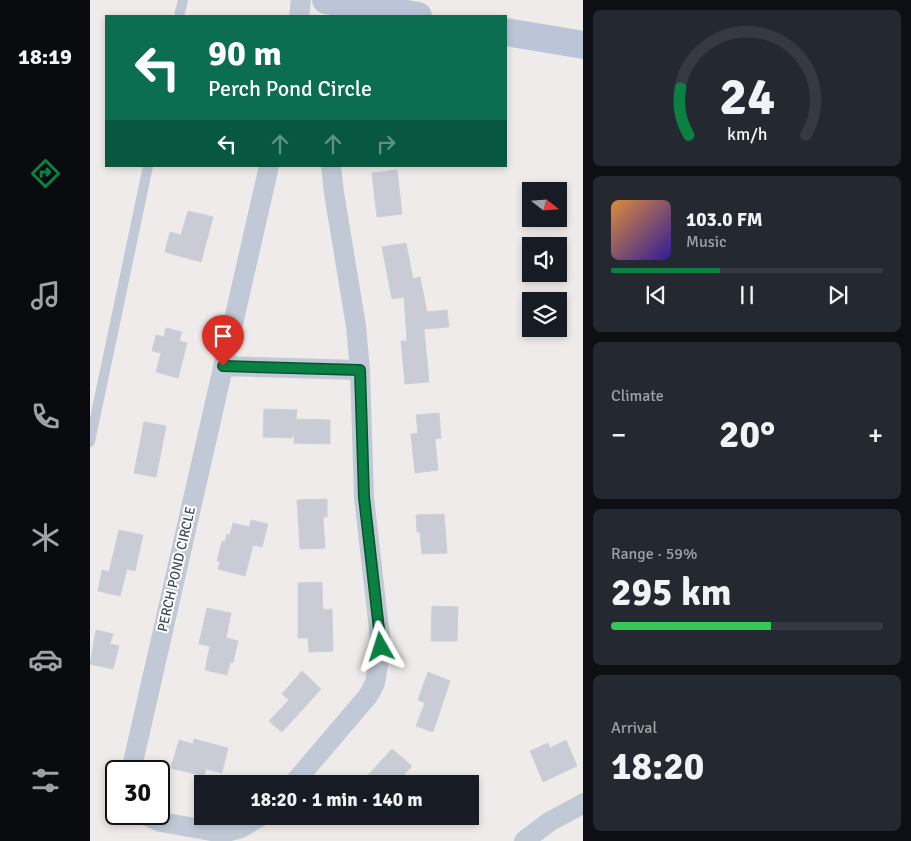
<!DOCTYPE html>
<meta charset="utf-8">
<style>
:root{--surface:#171b24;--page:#242831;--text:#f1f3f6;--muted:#9ea1a6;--line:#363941;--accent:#0b8043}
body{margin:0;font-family:Signika,sans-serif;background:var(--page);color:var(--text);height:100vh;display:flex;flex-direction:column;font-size:19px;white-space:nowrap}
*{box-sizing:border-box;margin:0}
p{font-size:16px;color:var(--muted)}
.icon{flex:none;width:28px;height:28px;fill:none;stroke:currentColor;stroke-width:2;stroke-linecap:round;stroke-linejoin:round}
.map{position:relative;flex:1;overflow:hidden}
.side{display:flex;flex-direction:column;gap:10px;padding:10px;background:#0d0f14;width:328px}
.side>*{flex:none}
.top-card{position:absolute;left:15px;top:15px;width:402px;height:152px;border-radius:0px;box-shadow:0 2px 8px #0003;background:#0b6e4f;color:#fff;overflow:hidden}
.needle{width:32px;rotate:107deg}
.controls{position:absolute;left:432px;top:182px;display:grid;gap:10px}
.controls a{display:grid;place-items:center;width:45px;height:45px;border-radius:0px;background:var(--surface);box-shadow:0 2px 8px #0003;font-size:25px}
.speed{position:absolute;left:15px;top:760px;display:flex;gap:10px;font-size:25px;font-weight:700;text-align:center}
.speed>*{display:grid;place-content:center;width:65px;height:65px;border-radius:50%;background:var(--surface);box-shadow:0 2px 8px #0003;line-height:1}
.speed .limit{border:2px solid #111;border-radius:8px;background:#fff;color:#111}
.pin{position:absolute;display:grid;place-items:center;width:42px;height:42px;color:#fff;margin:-51px -21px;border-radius:50% 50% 50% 0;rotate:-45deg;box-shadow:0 0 5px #0007}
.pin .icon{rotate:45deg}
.me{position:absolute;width:55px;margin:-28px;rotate:354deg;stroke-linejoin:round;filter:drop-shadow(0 0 4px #0008)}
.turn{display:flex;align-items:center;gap:18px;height:105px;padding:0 20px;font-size:22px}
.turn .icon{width:65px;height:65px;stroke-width:2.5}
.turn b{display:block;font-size:35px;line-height:42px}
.lanes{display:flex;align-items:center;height:48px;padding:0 20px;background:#0003;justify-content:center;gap:25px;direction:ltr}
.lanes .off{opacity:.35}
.big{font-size:38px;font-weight:800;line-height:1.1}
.side .card{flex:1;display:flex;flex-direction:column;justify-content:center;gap:8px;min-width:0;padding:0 18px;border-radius:8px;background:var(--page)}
.side .dial{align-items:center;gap:0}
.dial svg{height:130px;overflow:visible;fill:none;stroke:var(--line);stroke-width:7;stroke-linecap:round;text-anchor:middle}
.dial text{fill:var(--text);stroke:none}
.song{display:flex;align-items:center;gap:15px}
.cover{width:60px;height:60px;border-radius:8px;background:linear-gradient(135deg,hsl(30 70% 55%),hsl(250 70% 35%))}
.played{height:5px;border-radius:2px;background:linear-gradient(90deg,var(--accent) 40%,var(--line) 40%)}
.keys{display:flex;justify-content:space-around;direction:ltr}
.heat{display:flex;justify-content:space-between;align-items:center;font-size:28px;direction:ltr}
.charge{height:8px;border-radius:4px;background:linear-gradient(90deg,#34c759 59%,var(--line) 0)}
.trip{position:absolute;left:104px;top:775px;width:285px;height:50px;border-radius:0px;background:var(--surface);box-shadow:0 2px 8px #0003;font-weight:800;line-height:50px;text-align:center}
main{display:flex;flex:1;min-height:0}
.tabs{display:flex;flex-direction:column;width:90px;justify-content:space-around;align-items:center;background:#090b0e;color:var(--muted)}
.tabs .icon{width:35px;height:35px}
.tabs .active{color:var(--accent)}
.tabs b{font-size:22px;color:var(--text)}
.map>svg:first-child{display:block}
.building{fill:#c9ccd4;stroke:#ced0d8}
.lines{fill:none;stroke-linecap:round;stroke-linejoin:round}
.lane{stroke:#c0c9d5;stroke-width:10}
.street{stroke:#c0c9d5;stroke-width:20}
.secondary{stroke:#bbc5d8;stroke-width:28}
.route-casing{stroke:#07532c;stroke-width:12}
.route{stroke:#0b8043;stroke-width:9}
.labels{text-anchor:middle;stroke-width:4;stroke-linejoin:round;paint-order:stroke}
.street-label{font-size:14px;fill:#424c5b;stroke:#fff}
</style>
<main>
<nav class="tabs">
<b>18:19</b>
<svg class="icon active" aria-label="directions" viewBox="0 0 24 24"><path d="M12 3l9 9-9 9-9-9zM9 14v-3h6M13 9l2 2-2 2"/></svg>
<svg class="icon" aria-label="music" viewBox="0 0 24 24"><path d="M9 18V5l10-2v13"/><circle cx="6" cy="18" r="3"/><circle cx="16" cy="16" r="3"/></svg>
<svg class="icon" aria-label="phone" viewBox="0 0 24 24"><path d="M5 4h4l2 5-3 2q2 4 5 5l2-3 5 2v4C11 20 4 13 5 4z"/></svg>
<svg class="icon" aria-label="climate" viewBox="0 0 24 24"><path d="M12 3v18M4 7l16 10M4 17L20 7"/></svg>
<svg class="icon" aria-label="car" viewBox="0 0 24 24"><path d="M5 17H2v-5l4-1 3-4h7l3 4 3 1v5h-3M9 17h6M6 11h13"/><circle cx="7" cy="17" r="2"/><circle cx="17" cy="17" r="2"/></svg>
<svg class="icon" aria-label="filters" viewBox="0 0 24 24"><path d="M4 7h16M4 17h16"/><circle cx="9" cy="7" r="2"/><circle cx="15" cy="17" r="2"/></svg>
</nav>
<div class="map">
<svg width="494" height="841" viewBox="0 0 494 841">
<rect width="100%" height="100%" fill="#efebeb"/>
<path class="building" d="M307,170L312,214L287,217L282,173Z
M98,211L123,217L111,262L75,252L80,232L91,235Z
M316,243L323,279L330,277L337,312L357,310L359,327L334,329L339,382L315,384L311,341H317L314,297L302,299L292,247Z
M76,328L92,332L89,341L97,343L88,378L66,372L71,353L62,351L66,335L74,337Z
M174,409L207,410L206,419L240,420V444L204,443V431L202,438L173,437Z
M349,413L351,438L345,439L348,470L325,473L321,434L328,433L326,415Z
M54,422L76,426L66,477L44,473Z
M237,499V517H233L235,548L210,549L207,500Z
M354,514L357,553L332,554L330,532H327L326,515Z
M161,520L178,524L172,547L163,545L155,576L128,569L130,562L127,561L132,541L135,542L137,534L140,535L143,523L159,527Z
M29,530L53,535L45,571L37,569L30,596L8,591L12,570L19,572Z
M232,582L233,610L242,609L243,651L219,652L218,638H208V583Z
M342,606L368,607L367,641H341Z
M117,608L141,613L136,638L148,641L143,663L140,662L137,675L115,670L120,646L109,644Z
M6,630L23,634L20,644L29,646L23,669L0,664Z
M212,671L231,689L192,732L179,721L199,700L192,694Z
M338,672L360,681L343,732L326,726L335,703L328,700Z
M104,739L138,748L132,773L116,769L114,776L81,768L89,740L103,744Z
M476,740L487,766L453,782L440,751L458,743L460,748Z
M302,749L322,766L306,784H270Z"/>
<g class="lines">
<path class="lane" d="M89,16L93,0
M0,442L58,166"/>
<path class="street" d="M209,16L211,0
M133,366L270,370
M41,771L179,166
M203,784L278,696L285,683L291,647L274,497L270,370L266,326L244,193L241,166
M53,814L71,822L133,833L151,828L171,816
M434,841L459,822L494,803"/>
<path class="secondary" d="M236,0L328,16
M416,32L494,45"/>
</g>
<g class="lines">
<g class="route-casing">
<path id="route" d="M133,366L270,370L274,497L291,647"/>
</g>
<use href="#route" class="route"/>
</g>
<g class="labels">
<g class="street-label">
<text transform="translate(86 569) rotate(-77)" y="5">PERCH POND CIRCLE</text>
</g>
</g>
</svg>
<div class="controls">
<a><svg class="needle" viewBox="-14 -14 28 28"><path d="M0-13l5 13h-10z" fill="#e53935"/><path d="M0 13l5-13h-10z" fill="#9ea1a6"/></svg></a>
<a><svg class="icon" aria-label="sound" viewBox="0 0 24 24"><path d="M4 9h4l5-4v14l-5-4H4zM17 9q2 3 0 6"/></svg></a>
<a><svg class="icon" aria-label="layers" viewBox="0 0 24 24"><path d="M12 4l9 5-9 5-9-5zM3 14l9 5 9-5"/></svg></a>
</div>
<div class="speed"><div class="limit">30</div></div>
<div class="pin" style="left:133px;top:366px;background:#d93025"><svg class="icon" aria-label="arrive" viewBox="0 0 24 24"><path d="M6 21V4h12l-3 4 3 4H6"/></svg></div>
<svg class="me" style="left:291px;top:647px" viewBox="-20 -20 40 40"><path d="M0-17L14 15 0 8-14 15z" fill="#0b8043" stroke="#fff" stroke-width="4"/></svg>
<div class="trip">18:20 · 1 min · 140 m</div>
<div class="top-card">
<div class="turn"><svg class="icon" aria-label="left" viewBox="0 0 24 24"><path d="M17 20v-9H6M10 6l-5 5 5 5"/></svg><div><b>90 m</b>Perch Pond Circle</div></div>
<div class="lanes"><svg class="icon" aria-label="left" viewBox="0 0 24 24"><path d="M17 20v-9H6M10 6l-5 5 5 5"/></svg><svg class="icon off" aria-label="ahead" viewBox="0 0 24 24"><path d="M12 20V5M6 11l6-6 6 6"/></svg><svg class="icon off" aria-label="ahead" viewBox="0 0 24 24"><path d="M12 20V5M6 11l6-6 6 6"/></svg><svg class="icon off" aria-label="right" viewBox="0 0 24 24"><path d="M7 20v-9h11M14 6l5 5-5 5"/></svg></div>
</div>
</div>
<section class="side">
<div class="card dial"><svg viewBox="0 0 100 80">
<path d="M14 69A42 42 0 1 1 86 69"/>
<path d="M14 69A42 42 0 0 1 9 40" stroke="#0b8043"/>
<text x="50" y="56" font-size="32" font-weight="700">24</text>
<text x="50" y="72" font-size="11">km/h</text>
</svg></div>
<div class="card">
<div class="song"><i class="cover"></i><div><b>103.0 FM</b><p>Music</p></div></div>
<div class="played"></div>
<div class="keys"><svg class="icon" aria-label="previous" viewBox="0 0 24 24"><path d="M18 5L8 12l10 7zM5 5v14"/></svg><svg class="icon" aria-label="pause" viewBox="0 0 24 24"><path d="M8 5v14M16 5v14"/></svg><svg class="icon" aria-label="next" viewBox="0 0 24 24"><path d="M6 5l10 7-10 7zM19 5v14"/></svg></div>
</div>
<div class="card"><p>Climate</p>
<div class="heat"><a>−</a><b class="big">20°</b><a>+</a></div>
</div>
<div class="card"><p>Range · 59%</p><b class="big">295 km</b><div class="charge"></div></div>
<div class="card"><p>Arrival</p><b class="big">18:20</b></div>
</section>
</main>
